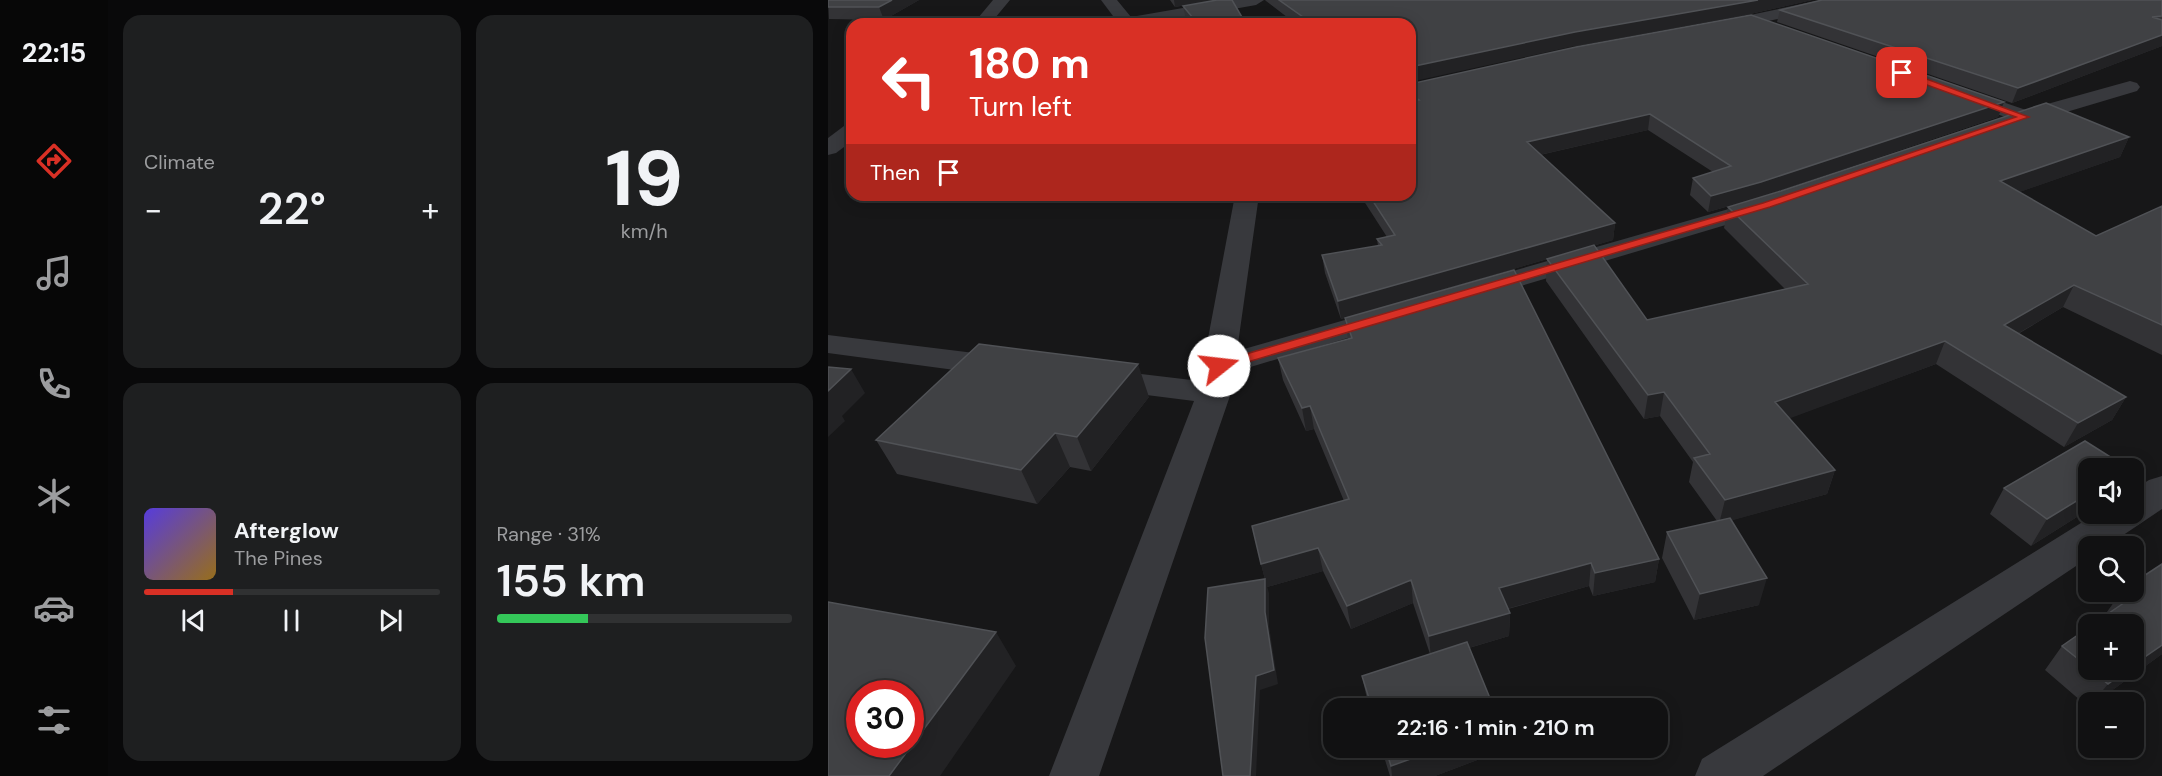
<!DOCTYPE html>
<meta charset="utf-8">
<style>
:root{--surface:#111112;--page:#1e1f20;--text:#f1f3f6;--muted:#9c9d9f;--line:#303132;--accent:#d93025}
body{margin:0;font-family:"DM Sans",sans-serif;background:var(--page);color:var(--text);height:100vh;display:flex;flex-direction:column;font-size:22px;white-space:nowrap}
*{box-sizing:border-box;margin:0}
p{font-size:20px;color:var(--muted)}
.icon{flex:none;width:33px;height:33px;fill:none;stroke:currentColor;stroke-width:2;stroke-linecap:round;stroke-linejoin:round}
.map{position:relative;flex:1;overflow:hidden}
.details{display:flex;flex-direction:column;gap:15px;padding:15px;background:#09090a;width:720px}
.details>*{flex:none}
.banner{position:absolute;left:18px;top:18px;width:570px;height:183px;border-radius:18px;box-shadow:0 3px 15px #0003,0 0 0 2px var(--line);background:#d93025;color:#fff;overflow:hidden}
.fabs{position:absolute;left:1250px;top:458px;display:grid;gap:12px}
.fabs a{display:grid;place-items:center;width:66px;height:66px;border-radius:12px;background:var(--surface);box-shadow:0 3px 15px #0003,0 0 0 2px var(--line);font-size:30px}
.speed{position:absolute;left:18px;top:680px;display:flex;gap:12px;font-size:30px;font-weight:700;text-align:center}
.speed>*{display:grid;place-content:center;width:78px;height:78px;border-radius:50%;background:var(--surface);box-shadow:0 3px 15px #0003,0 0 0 2px var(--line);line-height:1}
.speed .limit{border:9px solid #d22;background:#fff;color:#111}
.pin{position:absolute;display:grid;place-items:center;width:51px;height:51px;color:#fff;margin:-26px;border-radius:12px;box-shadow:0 3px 9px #0006}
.me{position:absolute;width:66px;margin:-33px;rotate:74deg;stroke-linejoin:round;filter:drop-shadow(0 0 4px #0008)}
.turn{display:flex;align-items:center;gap:21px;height:126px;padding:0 24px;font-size:27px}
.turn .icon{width:78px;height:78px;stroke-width:2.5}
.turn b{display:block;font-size:42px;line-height:51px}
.then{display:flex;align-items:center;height:57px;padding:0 24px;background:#0003;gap:12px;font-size:22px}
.big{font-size:45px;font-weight:600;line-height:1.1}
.details .widget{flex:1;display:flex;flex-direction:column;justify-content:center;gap:9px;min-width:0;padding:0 21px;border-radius:18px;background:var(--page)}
.details .dial{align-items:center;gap:0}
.dial b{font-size:78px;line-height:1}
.song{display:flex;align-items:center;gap:18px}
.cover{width:72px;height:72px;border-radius:9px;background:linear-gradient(135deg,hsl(250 70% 55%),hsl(40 70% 35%))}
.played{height:6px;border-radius:3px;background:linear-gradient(90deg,var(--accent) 30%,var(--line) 30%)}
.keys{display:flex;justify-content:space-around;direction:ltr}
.heat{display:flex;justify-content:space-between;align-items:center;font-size:33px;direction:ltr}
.charge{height:9px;border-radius:4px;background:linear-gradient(90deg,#34c759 31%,var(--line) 0)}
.details .tiles{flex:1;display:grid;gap:15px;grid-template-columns:repeat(2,1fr)}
.trip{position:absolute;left:495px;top:698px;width:345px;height:60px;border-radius:18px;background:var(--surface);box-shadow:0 3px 15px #0003,0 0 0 2px var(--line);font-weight:600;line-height:60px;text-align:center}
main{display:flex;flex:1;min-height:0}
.tab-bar{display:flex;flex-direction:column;width:108px;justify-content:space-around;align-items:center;background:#070707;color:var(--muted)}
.tab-bar .icon{width:42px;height:42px}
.tab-bar .active{color:var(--accent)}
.tab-bar b{font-size:27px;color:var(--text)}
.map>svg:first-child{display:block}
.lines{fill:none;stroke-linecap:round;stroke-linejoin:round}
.minor{fill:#38393d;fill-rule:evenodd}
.wall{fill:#333336}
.shaded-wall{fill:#222224}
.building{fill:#404144;stroke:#505256;stroke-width:1.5;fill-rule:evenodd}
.route{fill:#d93025;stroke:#8d1f18;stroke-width:1.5}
</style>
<main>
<nav class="tab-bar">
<b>22:15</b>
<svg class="icon active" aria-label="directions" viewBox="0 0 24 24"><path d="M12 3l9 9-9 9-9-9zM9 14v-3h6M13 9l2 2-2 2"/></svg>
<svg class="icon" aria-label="music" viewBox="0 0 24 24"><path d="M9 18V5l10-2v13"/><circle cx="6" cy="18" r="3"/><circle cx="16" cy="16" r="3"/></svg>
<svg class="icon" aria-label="phone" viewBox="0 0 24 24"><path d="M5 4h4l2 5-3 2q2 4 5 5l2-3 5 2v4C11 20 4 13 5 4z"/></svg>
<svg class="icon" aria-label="climate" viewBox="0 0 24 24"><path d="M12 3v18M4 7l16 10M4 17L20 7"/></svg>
<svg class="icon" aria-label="car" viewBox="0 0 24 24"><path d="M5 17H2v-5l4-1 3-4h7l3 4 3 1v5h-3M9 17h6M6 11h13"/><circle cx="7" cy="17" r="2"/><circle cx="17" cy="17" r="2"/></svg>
<svg class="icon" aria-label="filters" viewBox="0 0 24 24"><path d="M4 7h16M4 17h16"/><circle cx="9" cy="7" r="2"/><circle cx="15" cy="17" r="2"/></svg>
</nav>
<section class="details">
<div class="tiles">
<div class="widget"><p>Climate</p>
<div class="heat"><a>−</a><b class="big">22°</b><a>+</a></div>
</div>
<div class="widget dial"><b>19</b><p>km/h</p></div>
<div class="widget">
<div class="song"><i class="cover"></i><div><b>Afterglow</b><p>The Pines</p></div></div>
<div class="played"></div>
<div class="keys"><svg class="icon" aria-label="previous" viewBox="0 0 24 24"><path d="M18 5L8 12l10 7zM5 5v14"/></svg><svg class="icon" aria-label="pause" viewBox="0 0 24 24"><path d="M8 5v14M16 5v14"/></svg><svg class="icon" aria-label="next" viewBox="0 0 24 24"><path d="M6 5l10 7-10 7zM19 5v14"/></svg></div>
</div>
<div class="widget"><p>Range · 31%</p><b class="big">155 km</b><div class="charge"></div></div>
</div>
</section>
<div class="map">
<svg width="1334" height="776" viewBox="0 0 1334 776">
<rect width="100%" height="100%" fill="#171718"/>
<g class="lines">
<path class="minor" d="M165,0H182L162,24H145Z
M273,0H289L303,17L401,0H436L428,5L322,24H291Z
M993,0H1024L1016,5L889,32L883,31L880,27L883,23L889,22Z
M1302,81L1309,83L1312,87L1309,91L1164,134L1156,133L1153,128L1156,123L1177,117L1124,97L1121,93L1124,89L1131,87L1198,110Z
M24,124V141L8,153L0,155V138L16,126Z
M407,195H431L409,351L562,307L573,310L577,316L573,322L406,372L403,393L271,776H221L366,401L271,389L259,386L255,379L259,372L271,369L372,381Z
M939,198L948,200L951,205L948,210L656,297L646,300L636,297L632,291L636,285Z
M0,335L179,357L190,360L195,367L190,374L179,377L0,353Z
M1334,476V509L1279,546H1260V558L935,776H867L874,759L1269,513H1305V490L1321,480Z"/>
</g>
<path class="wall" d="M0,0H91L56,20L1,19Z
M342,0H388L347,7Z
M437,0H984L922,14L747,46L582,24H468L438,1Z
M1334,0V46L1184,103L949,22L952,10Z
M355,6L418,24H361L358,20Z
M582,84L1176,102L1170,117L929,198L880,212L862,195L865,178L885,172L820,130L712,155L787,223L785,240L513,319L497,273L494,255L550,246L549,239L559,237L532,195H582Z
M1301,137L1292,157L1191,192L1268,236L1334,206V355L1235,307L1190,334L1298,397L1284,420L1236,447L1108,364L961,418L1007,470L999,494L904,520L931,605L866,620L834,558L839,532L889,521L861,482L865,462L832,416L816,419L718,281L719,259L819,320L957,289L896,228L900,207Z
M517,318L831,559L827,582L765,596L761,586L680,609L682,613L681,636L641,648L666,708H541L534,676L602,654L585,603L523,629L495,571L439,587L433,564L516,501L486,429L478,431L455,380L450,358L520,339Z
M321,397L263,471L242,467L209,504L69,474L48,440Z
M1260,468V510L1203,546L1162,514L1176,488Z
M1294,591H1305L1334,654L1268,702H1260V707L1217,670L1234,646L1260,628V669H1305L1276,616Z
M553,747H673V751L607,776H562Z"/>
<path class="shaded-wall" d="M64,0H91L56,20L51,7Z
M346,0H388L347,7Z
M930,0H984L922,14L747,46L582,82V67L747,32Z
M1334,35V46L1184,103L1190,88Z
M1176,102L1170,117L929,198L880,212L883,196Z
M822,114L820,130L698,158L699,142Z
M1301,137L1292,157L1163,202L1172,181Z
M787,223L785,240L513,319L510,301Z
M1246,285L1235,307L1165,348L1176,325Z
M1117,341L1108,364L941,426L947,402Z
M310,364L321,397L263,471L249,437Z
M23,369L37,393L14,416L17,421L0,437V391Z
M836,392L832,416L816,419L820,395Z
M1298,397L1284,420L1236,447L1250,423Z
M482,406L486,429L478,431L474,408Z
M227,433L242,467L209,504L193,470Z
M1007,470L999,494L891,524L897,500Z
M1260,494V510L1203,546L1219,519Z
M490,548L495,571L439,587L433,564Z
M831,559L827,582L765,596L767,573Z
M763,563L761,586L671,611V588Z
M939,578L931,605L866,620L872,594Z
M437,579L441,593V626L450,684L432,690L428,776H422L428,676L437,612Z
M583,580L585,603L523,629L519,606Z
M682,613L681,636L603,659L601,636Z
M168,632L188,666L112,776H61Z
M1334,645V654L1268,702H1265L1280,684L1300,669H1305V665Z
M616,747H673V751L607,776H564L563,766Z"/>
<path class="building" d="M0,0H64L51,7H0Z
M389,0H404L418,24H370L355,6Z
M451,0H930L747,32L582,67V24H485Z
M994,0H1334V16L1324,17L1334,20V35L1190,88L952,10Z
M923,15L1176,102L933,182L883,196L865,178L903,166L822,114L699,142L787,223L510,301L494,255L554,245L549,239L567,235L541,195H582V101L591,100L582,93V84L748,47Z
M1218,103L1301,137L1172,181L1268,236L1334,206V325L1246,285L1176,325L1298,397L1250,423L1117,341L947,402L1007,470L897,500L866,458L882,454L836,392L820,395L719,259L766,245L819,320L980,284L900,207L953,191Z
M686,270L831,559L767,573L763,563L671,588L682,613L601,636L583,580L519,606L490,548L433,564L424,526L521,499L482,406L474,408L450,358L524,338L517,318Z
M151,344L310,364L249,437L227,433L193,470L48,440Z
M0,367L23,369L0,391Z
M1257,441L1300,468H1260V494L1219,519L1176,488Z
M902,518L939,578L872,594L839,532Z
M1334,564V645L1305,665V624H1265L1303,598L1294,591H1305V583Z
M437,579V612L446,670L428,676L422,776H395L377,638L380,588Z
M0,602L168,632L61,776H0ZM32,693H82V744H32Z
M1260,628V667L1234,646Z
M639,642L666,708H544L534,676Z
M1262,669H1300L1280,684Z
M557,747H616L563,766Z"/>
<path class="route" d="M1071,71H1077L1201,117L942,207L396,369L391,370L385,366L387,363L935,203L1188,117L1071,75Z"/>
</svg>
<div class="fabs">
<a><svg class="icon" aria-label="sound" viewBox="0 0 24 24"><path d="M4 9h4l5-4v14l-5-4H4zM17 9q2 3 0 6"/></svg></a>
<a><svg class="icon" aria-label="search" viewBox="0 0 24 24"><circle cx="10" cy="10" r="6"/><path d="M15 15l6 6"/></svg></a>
<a>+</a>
<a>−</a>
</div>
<div class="speed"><div class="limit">30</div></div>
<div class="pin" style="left:1074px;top:73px;background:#d93025"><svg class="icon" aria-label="arrive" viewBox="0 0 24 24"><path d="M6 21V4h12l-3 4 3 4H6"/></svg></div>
<svg class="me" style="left:391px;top:366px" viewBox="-20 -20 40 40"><circle r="19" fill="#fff"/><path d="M0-13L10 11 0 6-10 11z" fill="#d93025"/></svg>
<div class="trip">22:16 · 1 min · 210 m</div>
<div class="banner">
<div class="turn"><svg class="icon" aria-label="left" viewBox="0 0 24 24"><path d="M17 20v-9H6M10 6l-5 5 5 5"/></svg><div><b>180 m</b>Turn left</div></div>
<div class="then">Then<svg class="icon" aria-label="arrive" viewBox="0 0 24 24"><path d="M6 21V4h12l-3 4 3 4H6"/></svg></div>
</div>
</div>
</main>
